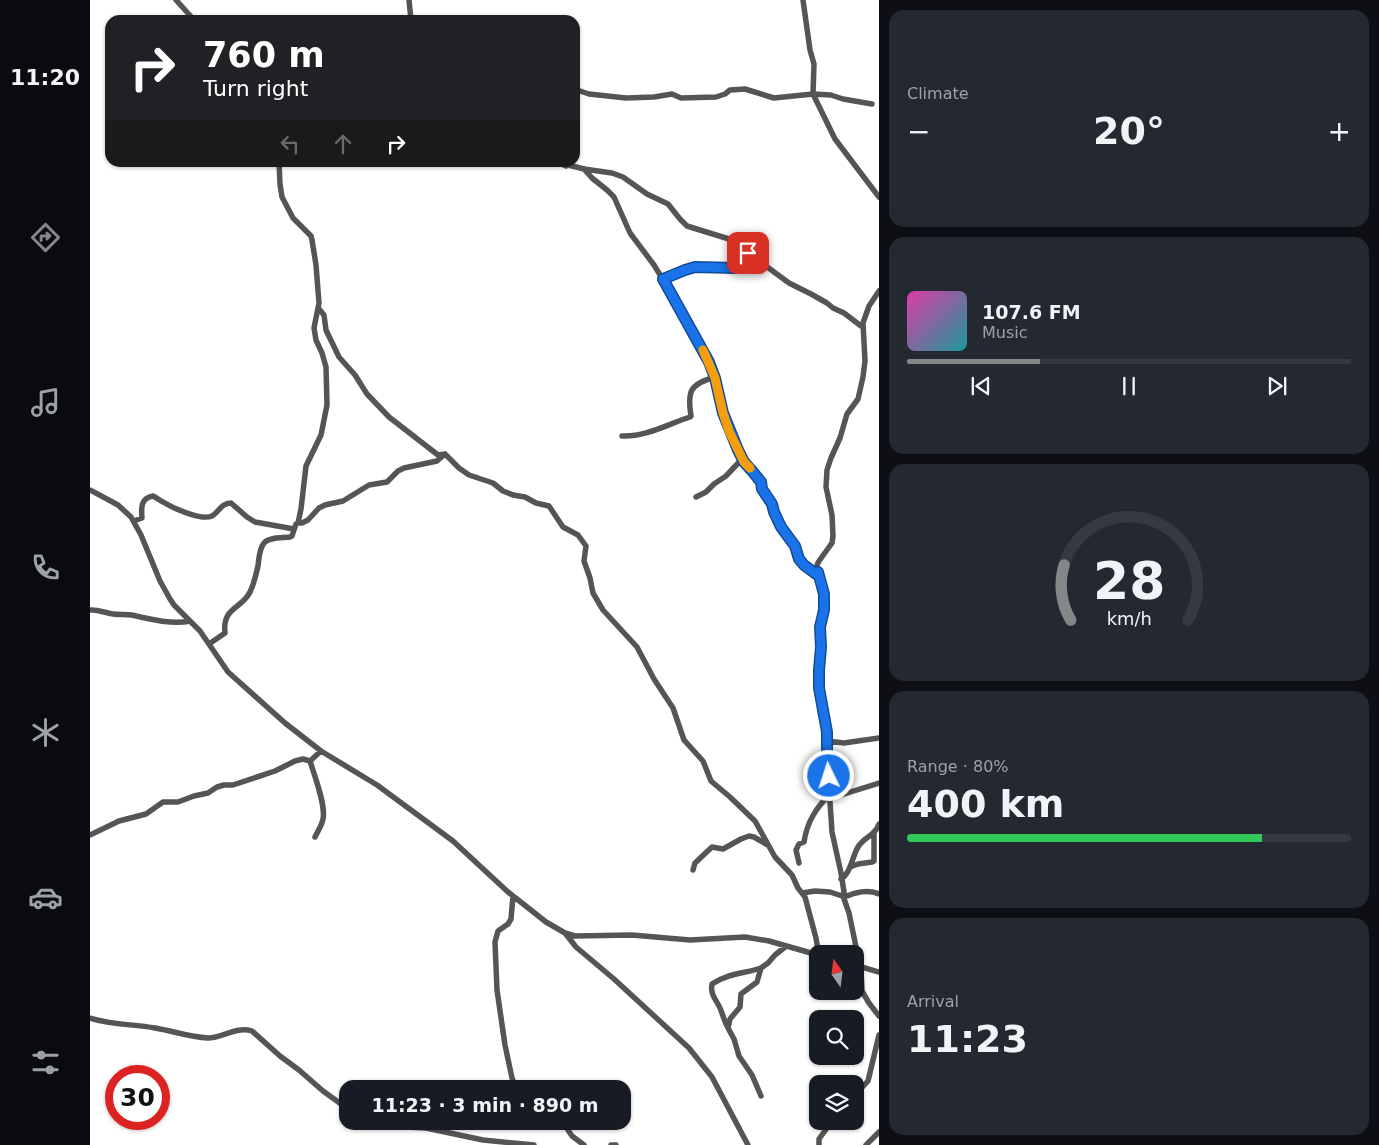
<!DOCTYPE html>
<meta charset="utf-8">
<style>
:root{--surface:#171b24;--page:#242831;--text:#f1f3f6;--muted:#9ea1a6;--line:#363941;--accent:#858687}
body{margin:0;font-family:"DejaVu Sans",sans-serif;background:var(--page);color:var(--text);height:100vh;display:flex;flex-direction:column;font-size:19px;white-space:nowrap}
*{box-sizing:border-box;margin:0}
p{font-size:16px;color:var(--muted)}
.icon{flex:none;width:28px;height:28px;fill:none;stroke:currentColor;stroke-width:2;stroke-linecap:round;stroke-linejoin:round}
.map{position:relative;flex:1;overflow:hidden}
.sheet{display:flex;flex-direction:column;gap:10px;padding:10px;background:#0d0f14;width:500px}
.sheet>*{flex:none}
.hud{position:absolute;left:15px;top:15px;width:475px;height:152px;border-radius:15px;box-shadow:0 1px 4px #0004;background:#202124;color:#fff;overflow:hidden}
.needle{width:32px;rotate:346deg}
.controls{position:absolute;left:719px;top:945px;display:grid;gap:10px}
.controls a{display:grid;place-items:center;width:55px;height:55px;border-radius:10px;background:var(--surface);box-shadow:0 1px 4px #0004;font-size:25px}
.speed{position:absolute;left:15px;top:1065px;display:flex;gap:10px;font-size:25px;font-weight:700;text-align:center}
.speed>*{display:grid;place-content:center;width:65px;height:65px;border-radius:50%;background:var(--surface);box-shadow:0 1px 4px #0004;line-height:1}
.speed .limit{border:8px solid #d22;background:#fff;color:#111}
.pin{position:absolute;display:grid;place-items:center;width:42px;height:42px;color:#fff;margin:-21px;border-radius:10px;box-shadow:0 2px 8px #0006}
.me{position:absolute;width:55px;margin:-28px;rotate:356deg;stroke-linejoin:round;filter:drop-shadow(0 0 4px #0008)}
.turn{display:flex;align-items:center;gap:18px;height:105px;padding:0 15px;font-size:22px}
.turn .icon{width:65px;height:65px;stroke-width:2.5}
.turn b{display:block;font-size:35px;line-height:42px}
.lanes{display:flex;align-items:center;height:48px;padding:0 15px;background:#0003;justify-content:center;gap:25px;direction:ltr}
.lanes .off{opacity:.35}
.big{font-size:38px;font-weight:700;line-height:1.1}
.sheet .card{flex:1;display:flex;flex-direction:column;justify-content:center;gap:8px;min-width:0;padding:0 18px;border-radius:15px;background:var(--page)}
.sheet .dial{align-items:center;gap:0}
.dial svg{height:130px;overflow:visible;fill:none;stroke:var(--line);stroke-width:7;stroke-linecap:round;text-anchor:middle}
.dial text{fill:var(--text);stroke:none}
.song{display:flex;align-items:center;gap:15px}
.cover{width:60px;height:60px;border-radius:8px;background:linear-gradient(135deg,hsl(320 70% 55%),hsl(180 70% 35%))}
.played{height:5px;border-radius:2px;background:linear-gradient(90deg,var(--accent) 30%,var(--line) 30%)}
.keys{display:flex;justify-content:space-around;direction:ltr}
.heat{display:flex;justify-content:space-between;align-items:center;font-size:28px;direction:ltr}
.charge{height:8px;border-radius:4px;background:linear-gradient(90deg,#34c759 80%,var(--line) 0)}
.trip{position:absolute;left:249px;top:1080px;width:292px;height:50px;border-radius:15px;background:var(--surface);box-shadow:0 1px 4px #0004;font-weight:700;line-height:50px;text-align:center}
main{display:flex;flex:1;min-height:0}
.tabs{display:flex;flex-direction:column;width:90px;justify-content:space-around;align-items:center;background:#090b0e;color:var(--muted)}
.tabs .icon{width:35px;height:35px}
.tabs .active{color:var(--accent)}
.tabs b{font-size:22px;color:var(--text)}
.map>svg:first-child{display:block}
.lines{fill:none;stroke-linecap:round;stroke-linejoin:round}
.street{stroke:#555;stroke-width:5.5}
.route-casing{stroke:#114b97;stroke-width:12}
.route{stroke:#1a73e8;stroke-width:9}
.slow{stroke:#f59e0b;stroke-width:9}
</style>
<main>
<nav class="tabs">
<b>11:20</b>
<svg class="icon active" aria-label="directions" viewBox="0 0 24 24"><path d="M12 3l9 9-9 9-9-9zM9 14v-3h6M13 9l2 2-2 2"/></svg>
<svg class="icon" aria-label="music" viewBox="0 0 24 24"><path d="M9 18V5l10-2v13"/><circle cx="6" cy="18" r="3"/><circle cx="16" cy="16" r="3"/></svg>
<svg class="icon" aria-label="phone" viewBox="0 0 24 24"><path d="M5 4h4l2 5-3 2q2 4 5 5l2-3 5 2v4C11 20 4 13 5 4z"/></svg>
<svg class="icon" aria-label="climate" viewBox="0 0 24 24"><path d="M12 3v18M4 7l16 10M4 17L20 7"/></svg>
<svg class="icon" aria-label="car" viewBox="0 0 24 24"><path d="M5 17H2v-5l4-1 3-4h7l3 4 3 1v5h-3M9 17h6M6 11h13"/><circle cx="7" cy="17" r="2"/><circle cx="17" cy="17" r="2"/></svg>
<svg class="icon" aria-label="filters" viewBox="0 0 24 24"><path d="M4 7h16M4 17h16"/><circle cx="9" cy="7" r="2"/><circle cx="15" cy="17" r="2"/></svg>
</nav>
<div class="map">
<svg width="789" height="1145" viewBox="0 0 789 1145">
<rect width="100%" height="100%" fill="#fff"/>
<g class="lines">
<path class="street" d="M86,0L104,20
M319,0L321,20
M713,0L720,50L724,64L723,94L745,139L789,197
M485,94L486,92L490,91L499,94L536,98L564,97L582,94L591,98L626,97L635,94L640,90L655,89L684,98L723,94L741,95L753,99L782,104
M467,162L476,166L478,165L494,169L522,173L533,177L557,194L578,204L590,219L597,226L639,239L699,283L721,294L737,303L743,308L754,313L771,326L773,323
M494,169L502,178L517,190L524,197L540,233L564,265L583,296L619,361L625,377L633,413L648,450L654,462L663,471L671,482L672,489L682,504L684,512L691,527L705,546L709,559L714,565L726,574L728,572
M573,279L595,270L605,267L646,268L651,265L652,259L655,258L658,253
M789,291L779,306L773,323L775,361L773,377L768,399L757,414L750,438L741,458L737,470L736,487L742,515L743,536L742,543L729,561L727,565L728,572L734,594V610L730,627L731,647L729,670V688L737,732V757L742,832L751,873L754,892L753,896L759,913L771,971L772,991L779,1003L789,1016
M229,309L234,315L236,330L249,357L265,375L277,394L299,417L348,455L355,454L369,468L379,475L403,483L413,491L423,495L435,497L446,503L459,506L473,527L488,535L496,546L494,561L500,578L503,593L513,610L547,647L564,679L583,708L594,740L613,761L621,781L640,797L665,821L685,857L702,875L708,888L715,897L726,938L728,950L727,955
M532,436C556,437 578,424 600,417L601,416C597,391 600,384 625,377
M0,490L28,505L41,517L51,535L70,581L80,599L84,605L110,631L138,672L195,723L231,751L287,785L363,841L418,892L456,922L475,933L485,936L542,935L600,940L655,937L679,941L728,955
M606,497L616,492L624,484L636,476L652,459
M44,521L52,518C51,507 51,498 63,496C67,498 69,500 73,502C83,508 111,521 122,516C129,512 131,503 141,503L157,517L165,522L204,529
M208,523H212L218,520L229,508L235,505L253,501L279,485L297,482L308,471L314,468L347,461L355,454
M0,610C8,609 15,613 23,614C29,615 36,614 42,615C59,619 83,625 100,621
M119,644L135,633C132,607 152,609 160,592C164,584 166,574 168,566C169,559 169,549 174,543C179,537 192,538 200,537L202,536L206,524L208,523L211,509L216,466L231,435L237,405L236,367L232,353L226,340L224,328L229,303L226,265L222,240L221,236L203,218L192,197L190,184L189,162
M737,741L754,743L789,738
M220,761C224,774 236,805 233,819C232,825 228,831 225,837
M0,835L29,821L56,814L73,802H88L104,796L118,793L127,787L134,785H143L185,771L205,761L213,759L220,761L231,751
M709,863L706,850L709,844L714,842C717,822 726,808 740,794H754L789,783
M760,867L768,864L782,862L784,861V832
M603,870L605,863L622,847L633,849L651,839L659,836L664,837L676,844
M751,879C761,873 762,857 768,847C774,837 785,836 789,824
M712,893L725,891L740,892L752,896L754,892
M423,896L421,919L418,924L408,931L405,942L407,990L415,1045L422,1078L424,1083L429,1089
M753,896C759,897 760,894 766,893C774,891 782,891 789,894
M475,933L486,947L524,979L599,1048L622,1077L658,1145
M765,965L789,972
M726,967L728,968
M0,1018C21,1025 43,1024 65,1028C83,1031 99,1037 118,1038C133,1038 146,1026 162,1031L190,1056L209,1070L233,1091L258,1109
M638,1028C634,1021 633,1015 630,1008C626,999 620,995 622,984C639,973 653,974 671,968
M765,1095L778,1081L789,1035
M671,1096L662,1075L649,1056L644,1039L638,1028L640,1019L650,1007L651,994L667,982L671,968L678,963L685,955L695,947
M278,1121L297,1126L336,1128L393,1140L444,1145
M472,1121L482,1136L494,1145
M521,1145H526
M729,1145V1139L742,1121
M776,1145L789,1132"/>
</g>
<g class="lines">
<g class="route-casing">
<path id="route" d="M658,253L655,258L652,259L651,264L646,268L605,267L595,270L573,279L619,362L625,378L633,413L648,450L654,462L663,472L671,482L672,489L682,504L684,512L691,527L705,546L709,559L714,565L726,574L728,572L734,594V610L730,627L731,647L729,670V688L737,732V757L739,776"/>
</g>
<use href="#route" class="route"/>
<path class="slow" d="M613,350L625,378L633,413L639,431L654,462L660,468"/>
</g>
</svg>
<div class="controls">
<a><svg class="needle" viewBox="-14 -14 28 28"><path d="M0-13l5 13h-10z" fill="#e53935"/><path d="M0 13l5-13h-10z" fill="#9ea1a6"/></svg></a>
<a><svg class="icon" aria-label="search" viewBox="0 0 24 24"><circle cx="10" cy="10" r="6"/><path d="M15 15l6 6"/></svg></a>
<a><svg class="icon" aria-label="layers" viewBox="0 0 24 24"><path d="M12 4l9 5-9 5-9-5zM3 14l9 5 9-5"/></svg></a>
</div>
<div class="speed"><div class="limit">30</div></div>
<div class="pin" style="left:658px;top:253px;background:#d93025"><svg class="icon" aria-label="arrive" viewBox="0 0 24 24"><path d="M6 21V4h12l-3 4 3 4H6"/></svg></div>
<svg class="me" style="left:739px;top:776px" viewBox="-20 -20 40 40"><circle r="17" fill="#1a73e8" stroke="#fff" stroke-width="3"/><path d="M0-11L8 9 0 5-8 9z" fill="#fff"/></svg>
<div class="trip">11:23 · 3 min · 890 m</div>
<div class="hud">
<div class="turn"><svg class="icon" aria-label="right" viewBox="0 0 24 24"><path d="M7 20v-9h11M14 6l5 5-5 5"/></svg><div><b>760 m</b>Turn right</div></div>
<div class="lanes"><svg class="icon off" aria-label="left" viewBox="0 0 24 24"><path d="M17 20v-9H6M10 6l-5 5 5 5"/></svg><svg class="icon off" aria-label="ahead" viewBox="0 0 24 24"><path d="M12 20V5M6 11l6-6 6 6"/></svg><svg class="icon" aria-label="right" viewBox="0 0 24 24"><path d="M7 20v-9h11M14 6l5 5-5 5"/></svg></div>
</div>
</div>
<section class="sheet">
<div class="card"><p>Climate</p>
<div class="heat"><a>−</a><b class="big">20°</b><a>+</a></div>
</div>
<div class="card">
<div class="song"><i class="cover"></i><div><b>107.6 FM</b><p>Music</p></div></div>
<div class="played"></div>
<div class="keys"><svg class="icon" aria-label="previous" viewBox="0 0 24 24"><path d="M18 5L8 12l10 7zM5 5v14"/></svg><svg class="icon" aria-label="pause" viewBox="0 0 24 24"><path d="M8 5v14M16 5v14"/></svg><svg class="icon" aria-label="next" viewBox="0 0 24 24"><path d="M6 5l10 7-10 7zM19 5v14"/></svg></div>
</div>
<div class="card dial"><svg viewBox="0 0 100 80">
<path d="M14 69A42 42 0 1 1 86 69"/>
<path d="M14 69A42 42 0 0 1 10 35" stroke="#858687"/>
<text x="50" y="56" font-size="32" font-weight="700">28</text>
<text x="50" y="72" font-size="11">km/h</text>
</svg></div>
<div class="card"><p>Range · 80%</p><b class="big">400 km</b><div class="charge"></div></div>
<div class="card"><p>Arrival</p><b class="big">11:23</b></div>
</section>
</main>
